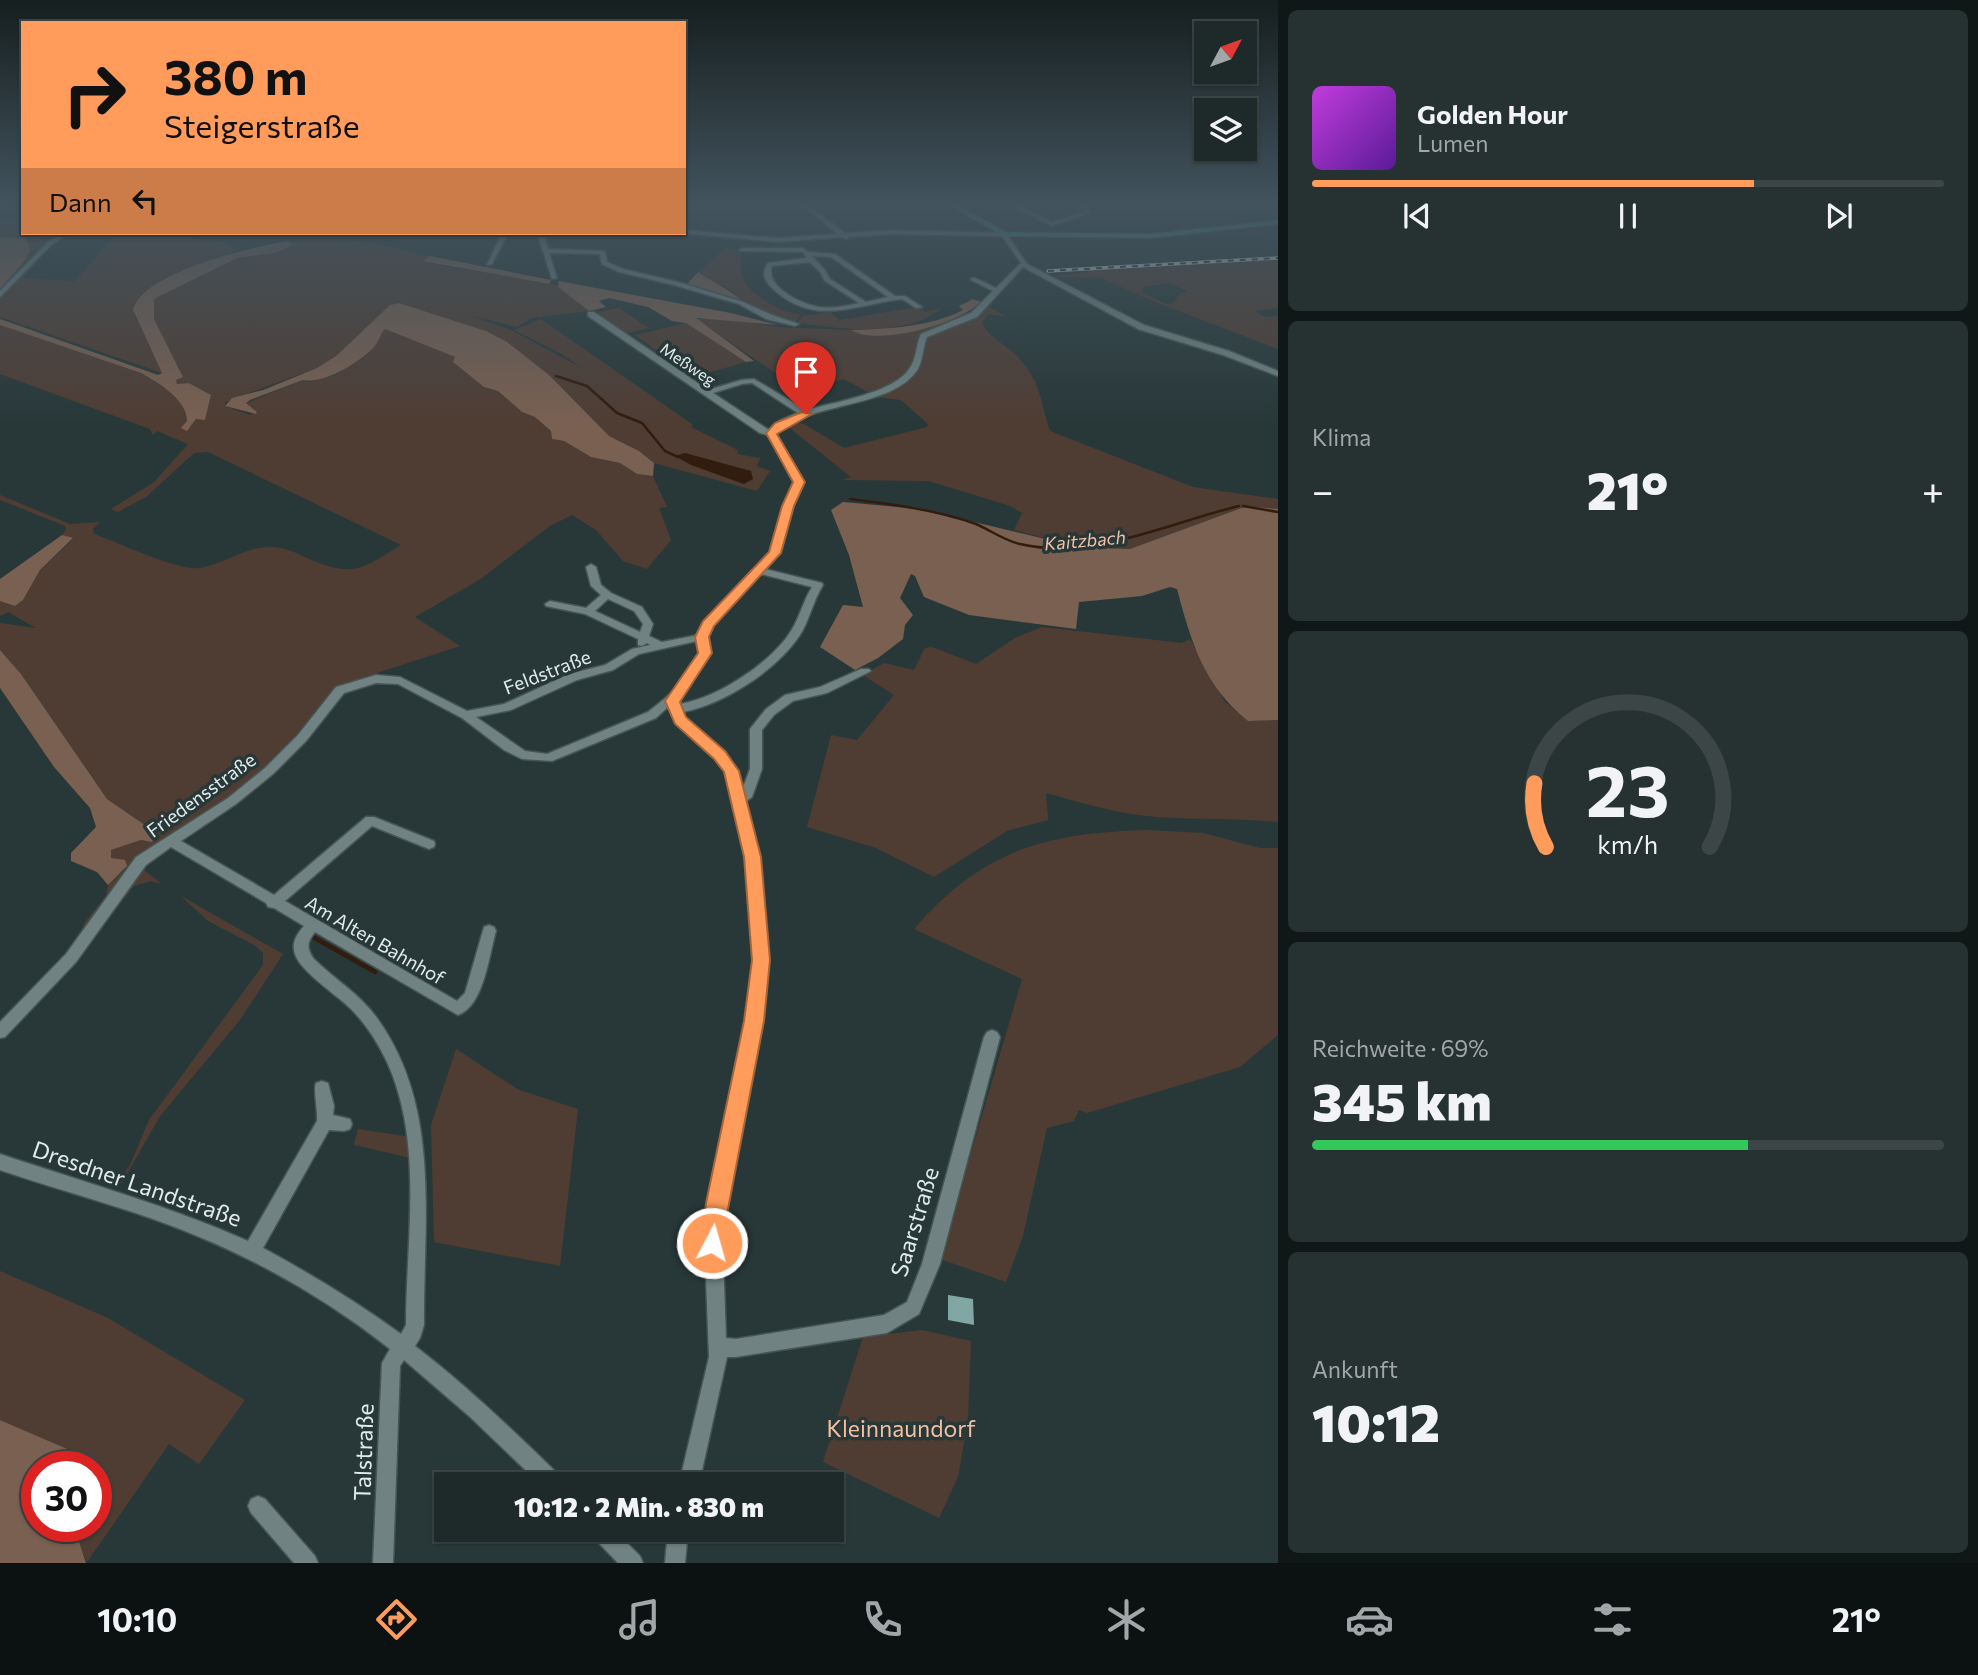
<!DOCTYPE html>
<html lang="de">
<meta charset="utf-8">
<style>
:root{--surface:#1e2a2a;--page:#263232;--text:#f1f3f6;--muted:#a1a7a8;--line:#3c4647;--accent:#ff9b5b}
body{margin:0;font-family:Commissioner,sans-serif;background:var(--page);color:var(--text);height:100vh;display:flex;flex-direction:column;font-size:26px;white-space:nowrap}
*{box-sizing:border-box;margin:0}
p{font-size:23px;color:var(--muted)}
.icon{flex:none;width:38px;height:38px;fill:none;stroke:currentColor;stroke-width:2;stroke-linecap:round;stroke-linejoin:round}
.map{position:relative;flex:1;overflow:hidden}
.drawer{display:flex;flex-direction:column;gap:10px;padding:10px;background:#101717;width:700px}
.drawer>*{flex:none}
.banner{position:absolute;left:21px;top:21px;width:665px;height:214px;border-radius:0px;box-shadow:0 2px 5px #0004,0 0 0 2px var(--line);background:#ff9b5b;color:#111;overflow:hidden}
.needle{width:46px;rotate:49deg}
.buttons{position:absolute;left:1194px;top:21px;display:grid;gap:14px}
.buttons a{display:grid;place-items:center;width:63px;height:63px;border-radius:0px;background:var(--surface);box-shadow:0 2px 5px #0004,0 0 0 2px var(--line);font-size:35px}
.speed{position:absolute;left:21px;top:1451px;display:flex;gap:14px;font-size:35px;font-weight:700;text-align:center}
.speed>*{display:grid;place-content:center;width:91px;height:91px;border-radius:50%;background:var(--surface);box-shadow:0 2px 5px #0004,0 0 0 2px var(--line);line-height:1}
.speed .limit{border:10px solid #d22;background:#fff;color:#111}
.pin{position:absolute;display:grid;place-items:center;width:60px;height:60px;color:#fff;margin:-72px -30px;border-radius:50% 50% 50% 0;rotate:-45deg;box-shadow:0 0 7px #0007}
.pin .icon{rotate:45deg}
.me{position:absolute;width:77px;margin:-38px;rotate:6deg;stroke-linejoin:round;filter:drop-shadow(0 0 5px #0008)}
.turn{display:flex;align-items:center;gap:24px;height:147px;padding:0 28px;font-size:32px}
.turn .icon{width:91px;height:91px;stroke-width:2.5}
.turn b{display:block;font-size:49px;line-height:60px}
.then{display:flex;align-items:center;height:66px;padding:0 28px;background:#0003;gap:14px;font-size:26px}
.big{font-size:52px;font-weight:800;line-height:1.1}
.drawer .card{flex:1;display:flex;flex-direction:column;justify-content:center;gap:10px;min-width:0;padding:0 24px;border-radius:10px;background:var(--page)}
.drawer .dial{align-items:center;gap:0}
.dial svg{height:182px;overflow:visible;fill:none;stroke:var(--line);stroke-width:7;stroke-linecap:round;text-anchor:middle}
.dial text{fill:var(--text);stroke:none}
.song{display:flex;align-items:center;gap:21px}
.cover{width:84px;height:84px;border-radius:10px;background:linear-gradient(135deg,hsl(290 70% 55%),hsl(270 70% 35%))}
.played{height:7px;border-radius:4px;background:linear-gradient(90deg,var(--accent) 70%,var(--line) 70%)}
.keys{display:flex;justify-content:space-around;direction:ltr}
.heat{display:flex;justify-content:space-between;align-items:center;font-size:38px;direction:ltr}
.charge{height:10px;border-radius:5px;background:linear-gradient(90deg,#34c759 69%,var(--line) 0)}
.trip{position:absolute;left:434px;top:1472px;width:410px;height:70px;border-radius:0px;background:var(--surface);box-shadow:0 2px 5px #0004,0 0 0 2px var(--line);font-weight:800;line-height:70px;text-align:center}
.dock{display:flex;height:112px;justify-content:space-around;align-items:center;background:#0c1111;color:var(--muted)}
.dock .icon{width:49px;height:49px}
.dock .current{color:var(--accent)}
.dock b{font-size:32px;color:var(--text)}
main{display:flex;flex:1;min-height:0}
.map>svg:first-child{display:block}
.green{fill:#4f3d33;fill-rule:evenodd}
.forest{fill:#7a6051}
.water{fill:#311c0e}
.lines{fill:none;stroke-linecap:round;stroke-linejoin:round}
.stream-far1{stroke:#311c0e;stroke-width:2.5}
.stream{stroke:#311c0e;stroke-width:4.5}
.building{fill:#81a7a5}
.minor-casing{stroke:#465554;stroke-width:3}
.major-casing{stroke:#465554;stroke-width:2}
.minor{fill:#708382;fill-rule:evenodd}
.major{fill:#3f9694;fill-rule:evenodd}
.rail-casing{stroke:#cad4d4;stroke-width:3.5}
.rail{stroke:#283838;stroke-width:2;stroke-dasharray:6;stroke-linecap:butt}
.route{fill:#ff9b5b;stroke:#a6653b;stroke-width:2}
.labels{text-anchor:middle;stroke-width:7;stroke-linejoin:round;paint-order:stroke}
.far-street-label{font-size:16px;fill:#e1ebeb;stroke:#283838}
.far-water-label{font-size:18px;font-style:italic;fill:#f5c2a4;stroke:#283838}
.street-label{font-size:19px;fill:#e1ebeb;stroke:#283838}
.near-street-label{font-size:23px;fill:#e1ebeb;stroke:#283838}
.near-park-label{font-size:23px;fill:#f3c0a3;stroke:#283838}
</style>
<main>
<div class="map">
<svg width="1278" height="1563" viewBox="0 0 1278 1563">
<rect width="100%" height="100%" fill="#283838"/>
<path class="green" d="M0,219H23V233H38L43,243L61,233H71L54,243L23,278L75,281L114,237L93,233H193L188,238L221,241L237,250C204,264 147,274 133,311L162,373L0,317V289L23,263L26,238L0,237Z
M326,239L369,242L430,256L423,261L440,265L558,285L589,311L532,318L517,327L472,316L511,330L580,367L562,354L514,330L541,319L682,417L693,425L691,427L738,450L737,454L760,458L757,466L770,471L757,491L654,463L639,451L609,436L486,331L399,303L390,305L336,356L317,368L225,402V406L250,415L257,412L246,403L303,380L309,382L332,376L353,364L366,355L385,329L455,357L484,387L498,391L522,412L535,417L551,431L552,439L564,441L591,457L620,463L637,474L653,476L667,507L659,508L671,540L647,569L623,561L596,530L572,515L550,526L479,580L415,617L460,646L337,686L288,748L237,794L135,863L162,884L151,881L134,886L75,959L0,1031V1021L10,1016L73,948L85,922L106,896L108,885L127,867L111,858V850L141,840L152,842L158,834L107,799L21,674L0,650V623L36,628L8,612L0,616V601L15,606L23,600L40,570L73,539L62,535L66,530L65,526L0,500V495L70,524L100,522L93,529L94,534C117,542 180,572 200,568C225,564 246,546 272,547C285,547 296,553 307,558C353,578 360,570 401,545L233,464L208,452L194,453L146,497L118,512L111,509L154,482L188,444L157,431L153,435L150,429L136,424L0,374V325L141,373C158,382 187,399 187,421L182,428L191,426L196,419L205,420L211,395L189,383L178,384L175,380L183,377L154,319V299L237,258L275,253L292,245L288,241Z
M725,249L740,250C741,261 740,273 745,282C755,298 784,314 801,314L794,323L753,307L722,285L709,281L698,272Z
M1278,260V308L1256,311L1264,317L1278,316V349L1150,300L1101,278L1049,277L1089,272L1086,270ZM1168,283L1187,291L1178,295L1174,303L1166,304L1143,293V287Z
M981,302L1007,317L989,314L982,322C988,338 1006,344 1017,356C1042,383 1040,401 1050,431L1193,487L1278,499V509L1247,506L1130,549L1079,547L1014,530L1022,513L1010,506L929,481L842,480L851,477L787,426L794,422L804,424L844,448L927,427L928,424L901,400L877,397L844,379L802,391L696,319H729L776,327L851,330C872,343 946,318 971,312Z
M918,307L925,312L942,308C906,338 841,329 798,323L802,316L830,312L839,320Z
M619,308L649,328L623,334L599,320L598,312Z
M686,323L746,362L693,377L635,335Z
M1042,627L1182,643L1190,639L1225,702L1248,721L1278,720V822C1238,818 1198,820 1158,817C1120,815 1083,803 1046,793L1048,820L1007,831L934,877L876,848L807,827L831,735L857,740L894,695L863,675L884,663L914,670L925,648L932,647L976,664L1015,638Z
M1147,830L1203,833L1260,848H1278V1035L1240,1067L1087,1113L1079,1110L1074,1121L1047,1128L1023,1236L1006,1282L940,1259L1022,979L914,929C983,850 1045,833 1147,830Z
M181,896L283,954L240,1020L160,1116L122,1183L118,1182L130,1165L149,1120L263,965V953L256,946L208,921Z
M456,1049L519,1090L578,1109L560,1266L434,1242L431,1125Z
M358,1129L411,1137V1158L354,1145Z
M0,1271L108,1318L245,1400L199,1464L169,1444L87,1562L72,1529L74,1526H96V1466H82L79,1454L0,1420Z
M922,1330L971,1341L968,1420L958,1477L939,1518L823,1462L863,1337Z"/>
<path class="forest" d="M0,237L26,238L30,251L23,263L0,289Z
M288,241L293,245L275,253L237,258L154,299V319L183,377L176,380L177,384L189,383L211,395L205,420L196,419L187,431L181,428L187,421C187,399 157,382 141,373L0,325V319L158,375L162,373L133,310C142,272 252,247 288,241Z
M430,256L551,280L550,284L422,261Z
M698,272C714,283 729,289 744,302L703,292L687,284Z
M559,281L731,313L778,325L696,318L754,361L746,362L686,323L672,321L648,307L609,298L599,301L606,307L589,311L558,287Z
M973,299L981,302C960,323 878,347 851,330C888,329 930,327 963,310L959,306Z
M399,303L486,331L507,342L549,375L609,436L639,451L654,463L653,476L637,474L620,463L591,457L564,441L552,439L551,431L535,417L522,412L498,391L484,387L453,362L455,357L385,329C380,334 379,342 373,348C359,363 322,385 303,380L250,400L246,403L257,412L256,414L225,406L232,398L263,390L317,368L336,356L390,305Z
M843,502L920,509L1079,547L1130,549L1247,506L1278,509V720L1248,721C1204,686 1191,642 1177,589L1170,587L1142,596L1079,602L1076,629L969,615L924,597L915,576L911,574L900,598L913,615L905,625L903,639L878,658L855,670L820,647L843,605L863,607L849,555L831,510Z
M62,535L73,538L40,570L23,600L15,606L0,601V579Z
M0,650L21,674L107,799L158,834L152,842L141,840L111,850V858L125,860L127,866L108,885L97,872L71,861V853L96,827L90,808L54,767L0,688Z
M0,1420L79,1454L82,1466H37V1526H74L86,1563H0Z"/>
<path class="water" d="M685,453L751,471L753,479L744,484L691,465L675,456Z"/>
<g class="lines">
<path class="stream-far1" d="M556,376L587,386L617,413L642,423L665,451L678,457
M850,499C891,504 936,510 976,524C990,530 1005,541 1020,544C1092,561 1171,522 1239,506
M1243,506L1278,512"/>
<path class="stream" d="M313,937L375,972"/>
</g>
<path class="building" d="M948,1295L973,1299L974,1325L948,1320Z"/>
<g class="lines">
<g class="minor-casing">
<path id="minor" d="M802,205H808L845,233L890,230L1006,233L1027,264L1144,325L1229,351L1278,371V376L1223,355L1138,329L1023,267L977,317L927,337C923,347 923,359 918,369C892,409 812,401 775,433L803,482L793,506L780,553L765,569L822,583L823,585C813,601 810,619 800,635C777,670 723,705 682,712L685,718C713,743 732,752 742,790L750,769V729L766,709L785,695L820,687L861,669H869L871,671L827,693L793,701L774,715L762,730V769L752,797L745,802L760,857L768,960L761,1021L722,1227L726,1338L736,1339L884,1315L907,1302L922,1264L984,1037L987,1032L992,1030L997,1032L1000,1037L940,1264L919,1314L887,1333L736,1357H727L699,1484H679L709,1357L704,1227L747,1021L754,960L746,857L725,772L716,758L676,723L669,706L656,718L552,761L522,759L504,750L462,718L398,684L376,683L344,693L306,741L273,774L236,804L181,841L274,895L366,817H374L434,841L435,844L434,847L429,849L372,826L285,901L457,1001L465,993L484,927L489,925L494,927L496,931C489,955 484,1006 458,1015L315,932C307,942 306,948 314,959C334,979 360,994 377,1018C442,1108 423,1221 424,1325L420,1338L415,1346C467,1386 514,1431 561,1477L564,1484H540L469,1416L404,1360L400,1366L393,1563H373L382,1363L390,1349C333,1304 269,1266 202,1238C137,1210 67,1193 0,1170V1154C83,1182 167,1205 248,1241L317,1121C318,1110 313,1090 316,1083L322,1081L328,1083L334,1106L333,1115L350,1119L352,1124L350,1129L344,1131L329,1130L263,1248C311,1274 357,1302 401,1334L406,1325C406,1239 424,1143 387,1062C378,1043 366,1024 351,1009C338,996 300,971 295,954C291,943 297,934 304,926L274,908L268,907L266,903L171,847L146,865L76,962L5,1037L0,1038V1022L66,954L136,857L228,798L265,768L298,735L336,687L376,675L400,677L467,711L504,704L569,674L605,665L632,649L650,645L647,643L642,646L638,645V639L585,614L546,606L545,604L550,601L586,608L601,595L591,586L586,567L591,564L596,567L601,585L611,593L642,607L653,624L649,636L662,642L698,635L704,622L770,552L783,506L795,482L768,435L760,433L588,316V312H594L708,390L741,380L754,379L806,410C834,402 897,393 911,366C917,356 916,344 921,334L971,313L993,291L971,280V278H975L996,288L1021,263L1002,236L890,234L849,237L846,239L842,237L777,242L681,233H684V230L777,238L838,234ZM752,383L798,413L779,421L769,430L713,393L742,384ZM761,574L812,587C803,601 800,617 791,631C771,663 716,699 679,704L678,701L710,653L707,637L713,625ZM608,599L634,611L643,624L640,632L595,611ZM697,641L700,653L673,692L648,712L547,754L525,751L476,717L511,710L577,680L613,670L639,654Z
M1010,205H1017L1052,222L1084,212L1078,205H1084L1091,213L1052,226Z
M62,233H69L51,245L0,297V291L47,243Z
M502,233H508L492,264L487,265Z
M537,233H543L548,249L605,251L607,262L623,269L678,282L743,302L772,315L799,324L795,326L766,319L739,304L674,285L619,272L602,264L600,254L549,253L557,278L552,279Z
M742,248H803L808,252L835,254L895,296H905L922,307L916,308L902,299C853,305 813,328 771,287C763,279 762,272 768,263L807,258L803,252L740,251L739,250ZM812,256L831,257L888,297L866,302L830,279L825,270ZM810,262L820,272L825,281L859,303C846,306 832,309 819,307C801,304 765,287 772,266Z
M258,1496L265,1499L315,1556L318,1563H294L251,1513L248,1506L251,1499Z
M590,1530H614L640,1556L643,1563H618L593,1537Z
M668,1530H688L685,1563H665Z"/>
</g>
<g class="major-casing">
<path id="major" d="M948,205H957L1006,232L1151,234L1278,220V224L1151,238L1004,236Z"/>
</g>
<use href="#minor" class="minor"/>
<use href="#major" class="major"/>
<g class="rail-casing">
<path id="rail" d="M1048,271L1278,258"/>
</g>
<use href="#rail" class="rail"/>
</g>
<linearGradient id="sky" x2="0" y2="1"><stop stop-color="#161f1f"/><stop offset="0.48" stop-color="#42535e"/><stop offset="1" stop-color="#42535e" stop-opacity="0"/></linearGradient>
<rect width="1278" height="424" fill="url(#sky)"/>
<path class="route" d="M802,412L812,414L777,434L805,482L794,506L781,553L714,626L709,637L712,653L680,702L686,717L725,751L739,771L761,857L770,960L764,1021L720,1251L712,1254L704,1251L701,1243L706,1203L744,1021L752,960L744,857L724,772L714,759L675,724L665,701L698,653L695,637L703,621L769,552L782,506L793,482L766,433L775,423Z"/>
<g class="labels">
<g class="far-street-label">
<text transform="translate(688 364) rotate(34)" y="6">Meßweg</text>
</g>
<g class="far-water-label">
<text transform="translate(1085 541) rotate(-5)" y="6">Kaitzbach</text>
</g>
<g class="street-label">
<text transform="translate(547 672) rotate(-21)" y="7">Feldstraße</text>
<text transform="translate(201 795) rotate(-36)" y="7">Friedensstraße</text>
<text transform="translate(375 940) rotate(30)" y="7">Am Alten Bahnhof</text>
</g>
<g class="near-street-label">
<text transform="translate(137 1184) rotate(19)" y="8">Dresdner Landstraße</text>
<text transform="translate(915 1222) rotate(-73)" y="8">Saarstraße</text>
<text transform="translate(364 1452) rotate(-88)" y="8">Talstraße</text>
</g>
<g class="near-park-label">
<text x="901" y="1437">Kleinnaundorf</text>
</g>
</g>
</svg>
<div class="buttons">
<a><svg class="needle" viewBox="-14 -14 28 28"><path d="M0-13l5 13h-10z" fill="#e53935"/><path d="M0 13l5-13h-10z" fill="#a1a7a8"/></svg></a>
<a><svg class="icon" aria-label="layers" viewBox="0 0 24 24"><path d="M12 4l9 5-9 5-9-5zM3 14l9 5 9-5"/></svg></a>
</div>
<div class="speed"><div class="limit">30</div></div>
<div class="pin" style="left:806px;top:414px;background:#d93025"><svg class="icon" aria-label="arrive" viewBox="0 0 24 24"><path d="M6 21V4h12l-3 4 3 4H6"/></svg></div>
<svg class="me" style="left:712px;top:1243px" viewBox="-20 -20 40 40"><circle r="17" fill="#ff9b5b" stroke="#fff" stroke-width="3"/><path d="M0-11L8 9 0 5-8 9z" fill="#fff"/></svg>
<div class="trip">10:12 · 2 Min. · 830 m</div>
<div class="banner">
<div class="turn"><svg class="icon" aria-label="right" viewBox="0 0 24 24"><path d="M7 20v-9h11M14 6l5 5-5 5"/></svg><div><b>380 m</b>Steigerstraße</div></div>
<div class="then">Dann<svg class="icon" aria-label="left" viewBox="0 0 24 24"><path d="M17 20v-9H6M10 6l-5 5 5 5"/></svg></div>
</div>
</div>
<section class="drawer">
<div class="card">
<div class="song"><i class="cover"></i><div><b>Golden Hour</b><p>Lumen</p></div></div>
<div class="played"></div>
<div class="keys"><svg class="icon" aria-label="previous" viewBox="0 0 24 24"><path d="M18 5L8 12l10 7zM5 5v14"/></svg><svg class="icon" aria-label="pause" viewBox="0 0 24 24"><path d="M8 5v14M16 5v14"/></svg><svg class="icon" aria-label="next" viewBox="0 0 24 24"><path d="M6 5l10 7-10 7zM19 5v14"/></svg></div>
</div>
<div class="card"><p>Klima</p>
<div class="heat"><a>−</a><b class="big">21°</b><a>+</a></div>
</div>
<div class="card dial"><svg viewBox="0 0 100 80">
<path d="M14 69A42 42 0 1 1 86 69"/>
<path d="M14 69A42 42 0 0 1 9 41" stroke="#ff9b5b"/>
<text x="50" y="56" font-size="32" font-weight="700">23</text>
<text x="50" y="72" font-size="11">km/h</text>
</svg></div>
<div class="card"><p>Reichweite · 69%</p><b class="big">345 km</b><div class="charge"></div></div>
<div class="card"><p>Ankunft</p><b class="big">10:12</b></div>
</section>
</main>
<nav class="dock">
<b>10:10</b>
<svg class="icon current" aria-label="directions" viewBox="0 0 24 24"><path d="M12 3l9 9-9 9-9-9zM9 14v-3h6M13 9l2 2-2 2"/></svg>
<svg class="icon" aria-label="music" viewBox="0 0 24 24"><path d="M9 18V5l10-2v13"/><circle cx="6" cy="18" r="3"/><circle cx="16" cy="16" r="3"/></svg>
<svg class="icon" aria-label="phone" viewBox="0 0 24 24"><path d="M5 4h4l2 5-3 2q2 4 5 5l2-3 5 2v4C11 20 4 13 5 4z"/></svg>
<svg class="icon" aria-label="climate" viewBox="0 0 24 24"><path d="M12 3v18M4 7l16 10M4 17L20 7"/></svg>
<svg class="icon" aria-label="car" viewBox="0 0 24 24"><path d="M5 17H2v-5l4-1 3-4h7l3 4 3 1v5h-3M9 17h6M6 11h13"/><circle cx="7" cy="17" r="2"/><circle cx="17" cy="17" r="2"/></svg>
<svg class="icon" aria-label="filters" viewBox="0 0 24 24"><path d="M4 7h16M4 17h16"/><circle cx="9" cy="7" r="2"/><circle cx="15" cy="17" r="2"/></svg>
<b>21°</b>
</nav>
